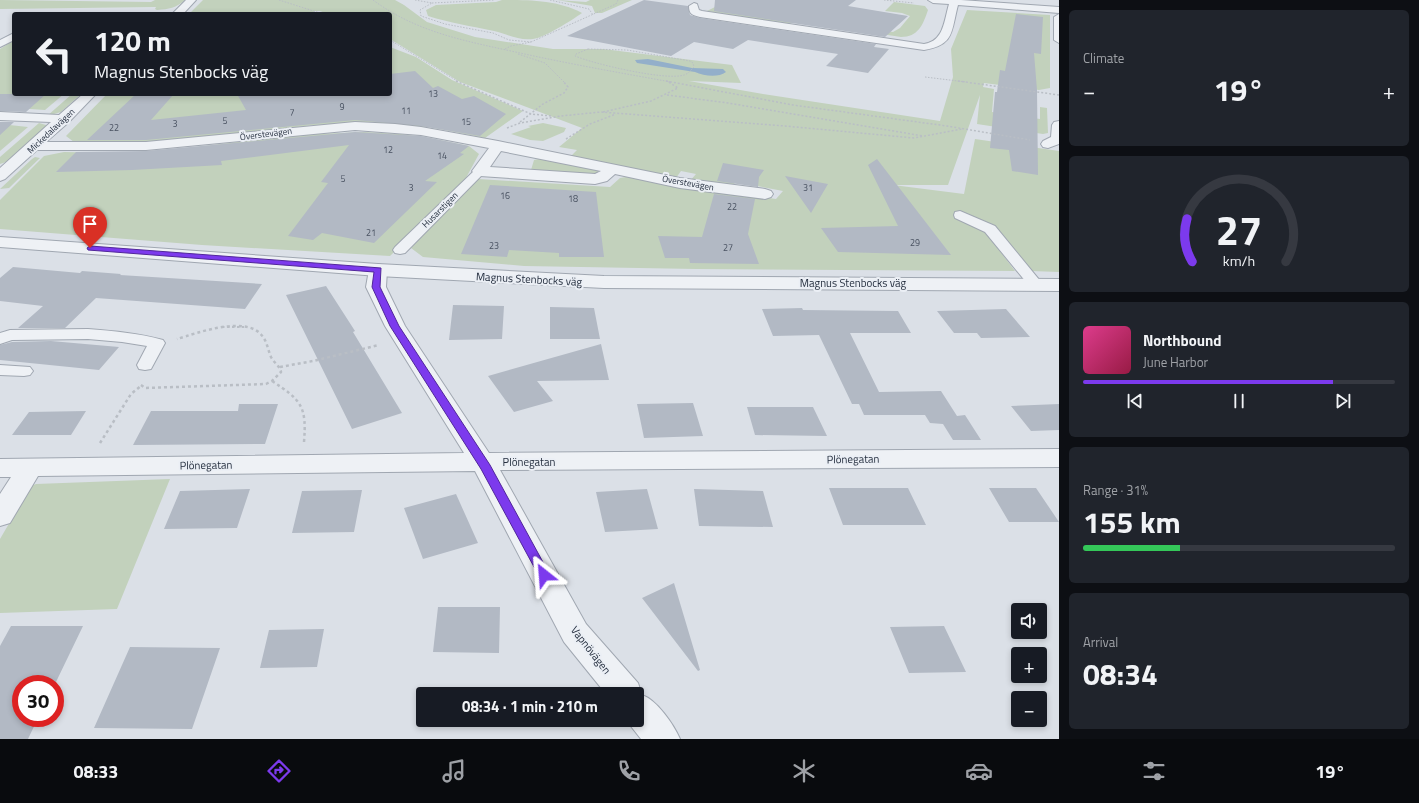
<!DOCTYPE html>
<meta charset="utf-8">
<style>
:root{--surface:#171b24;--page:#20242c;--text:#f1f3f6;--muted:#9ea1a6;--line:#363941;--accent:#7c3aed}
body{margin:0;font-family:"Titillium Web",sans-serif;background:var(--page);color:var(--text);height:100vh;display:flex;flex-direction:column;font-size:15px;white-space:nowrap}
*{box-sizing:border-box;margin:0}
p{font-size:13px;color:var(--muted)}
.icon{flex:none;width:22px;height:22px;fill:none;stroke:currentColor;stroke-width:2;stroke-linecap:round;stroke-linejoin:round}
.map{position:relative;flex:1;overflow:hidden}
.panel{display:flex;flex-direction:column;gap:10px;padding:10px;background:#0d0f14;width:360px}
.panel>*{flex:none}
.guide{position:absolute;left:12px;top:12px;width:380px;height:84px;border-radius:4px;box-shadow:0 2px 6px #0003;background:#171b24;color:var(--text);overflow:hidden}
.tools{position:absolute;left:1011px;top:603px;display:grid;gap:8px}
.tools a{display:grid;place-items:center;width:36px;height:36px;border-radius:4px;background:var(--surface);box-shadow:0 2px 6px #0003;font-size:20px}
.speed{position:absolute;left:12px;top:675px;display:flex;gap:8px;font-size:20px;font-weight:700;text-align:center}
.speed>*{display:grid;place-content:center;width:52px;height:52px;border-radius:50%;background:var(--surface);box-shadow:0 2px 6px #0003;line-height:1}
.speed .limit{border:6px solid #d22;background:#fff;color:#111}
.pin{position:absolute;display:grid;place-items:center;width:34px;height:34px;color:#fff;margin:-41px -17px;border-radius:50% 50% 50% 0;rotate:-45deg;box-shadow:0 0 4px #0007}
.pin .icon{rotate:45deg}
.me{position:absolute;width:44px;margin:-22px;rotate:332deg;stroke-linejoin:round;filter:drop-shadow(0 0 3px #0008)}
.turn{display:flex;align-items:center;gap:14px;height:84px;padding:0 16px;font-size:18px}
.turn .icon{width:52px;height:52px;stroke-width:2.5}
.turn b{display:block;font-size:28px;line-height:34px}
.big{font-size:30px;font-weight:700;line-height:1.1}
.panel .card{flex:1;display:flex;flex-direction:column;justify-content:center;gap:6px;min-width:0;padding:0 14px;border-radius:6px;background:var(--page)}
.panel .dial{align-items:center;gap:0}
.dial svg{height:104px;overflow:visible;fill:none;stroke:var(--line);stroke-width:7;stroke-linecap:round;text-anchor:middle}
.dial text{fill:var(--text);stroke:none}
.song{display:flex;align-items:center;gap:12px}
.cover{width:48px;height:48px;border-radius:6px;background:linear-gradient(135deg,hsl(330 70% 55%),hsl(340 70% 35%))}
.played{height:4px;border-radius:2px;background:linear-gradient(90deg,var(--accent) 80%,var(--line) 80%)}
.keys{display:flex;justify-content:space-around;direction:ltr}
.heat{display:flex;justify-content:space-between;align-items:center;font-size:22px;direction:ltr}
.charge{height:6px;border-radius:3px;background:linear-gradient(90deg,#34c759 31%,var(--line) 0)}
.trip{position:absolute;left:416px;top:687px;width:228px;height:40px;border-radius:4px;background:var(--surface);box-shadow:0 2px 6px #0003;font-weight:700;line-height:40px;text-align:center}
.menu{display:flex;height:64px;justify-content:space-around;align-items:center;background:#090b0e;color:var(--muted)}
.menu .icon{width:28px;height:28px}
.menu .selected{color:var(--accent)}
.menu b{font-size:18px;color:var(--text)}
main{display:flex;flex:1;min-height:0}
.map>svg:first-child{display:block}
.green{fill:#c2d1bc}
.water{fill:#93afca}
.building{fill:#b2b9c4}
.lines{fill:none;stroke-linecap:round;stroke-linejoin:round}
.service-casing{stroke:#a0a7b1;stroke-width:2}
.minor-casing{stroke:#a0a7b1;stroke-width:2}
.tertiary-casing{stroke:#a0a7b1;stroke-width:2}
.path-far3{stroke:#b9bec5;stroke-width:1;stroke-dasharray:1.5 1.5;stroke-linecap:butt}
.path-far2{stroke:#b9bec5;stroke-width:1.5;stroke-dasharray:2 2;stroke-linecap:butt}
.path-far1{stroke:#b9bec5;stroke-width:2;stroke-dasharray:2.5 2.5;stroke-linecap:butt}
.path{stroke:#b9bec5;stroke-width:2.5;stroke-dasharray:3 3;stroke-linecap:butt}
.service{fill:#eef1f5;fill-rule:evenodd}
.minor{fill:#eef1f5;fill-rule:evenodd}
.tertiary{fill:#eef1f5;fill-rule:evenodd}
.route{fill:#7c3aed;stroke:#51269a}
.labels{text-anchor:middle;stroke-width:4;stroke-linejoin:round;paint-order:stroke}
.number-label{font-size:9px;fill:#485160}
.far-street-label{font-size:9px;fill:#242e3e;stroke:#ebeff5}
.street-label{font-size:11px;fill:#242e3e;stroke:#ebeff5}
</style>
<main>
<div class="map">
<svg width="1059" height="739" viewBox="0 0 1059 739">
<rect width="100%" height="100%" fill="#dbe0e7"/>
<path class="green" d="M0,0L151,2L155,0H185C176,8 169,9 157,10L155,9L156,7L0,9Z
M203,0H395L404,5L427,22L475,37L553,49H603L732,65L741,83L689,81L763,94L940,121L953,77L951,49L967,10L1050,15V88L1039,90L984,83L983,87L994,89L992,112L1040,119V107L1047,108L1048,133L1043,134L977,124L980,95L948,185H893L964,194L975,139L1059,151V272L1031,271L984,230L1015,271L696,269L524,266L423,257L411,248L442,214L478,179L610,187L620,178L626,177L674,185L776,199L783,191L736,182L730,188L690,181L696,174L681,171L676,178L571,156L577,150L559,147L582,128L460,82L390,39V14H328L320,11H313L319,14H189Z
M502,0C529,0 558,0 582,13C572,20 544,38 533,39C519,41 507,34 494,31C471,26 450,23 428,16L426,10L436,5L496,2Z
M557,0L586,2L590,0H632L602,13H595L592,6Z
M894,2L925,6L928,10C923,25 918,37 901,37L796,21L788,24L707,11L715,7L893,32L900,28L910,16L902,13L885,11Z
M14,40V94H64L45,110L0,107V49Z
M390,47L416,57L452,80L523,111L485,138L430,127L373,123L313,125L194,139L127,143L74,142L66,136L107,94H390Z
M72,94H81L61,112L47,116Z
M39,123L46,125V127L9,161L0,164V157Z
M543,123L566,128L564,132L543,141L530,140L511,134L531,127L528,126Z
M0,124L28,127L0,151Z
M364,132L400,134L434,139L469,146L479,154L461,187L390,256L202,245L0,229V200L44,156L64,152L117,153L173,150L295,135Z
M35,157L40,158L9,188L0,189L32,159Z
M539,159C551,161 593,164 599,172L594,176L531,170L534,160Z
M170,479L117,609L0,613V539L31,486L36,484Z"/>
<path class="water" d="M648,59L692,68L723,69L726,72C718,78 704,76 695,72L637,63L635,60Z"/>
<path class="building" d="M644,0L688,6L690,15L700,18L876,44L874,47L889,49L868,73L826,66L838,54L748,40L733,49L694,42L671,56L567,36Z
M715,0H856L848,6L908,16L885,37L700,9L714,11Z
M1016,14L1043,17L1041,54L1034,53L1037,90L1038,175L1012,171L1009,150L990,148L995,92H997L1000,70L1005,71Z
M415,71L433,88L438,86L462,99L474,96L506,114L480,136L421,126L355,120L146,140H87L136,94H174L151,120L246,110L237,94H390V74Z
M0,94H46L26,112L0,111Z
M0,122H14L0,135Z
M355,132L421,136L469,146L460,153L464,154L425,181L437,182L374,243L322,233L313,240L288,236L328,183L321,182L349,145L221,161L222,165L132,170L56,172L76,152L146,151Z
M877,159L951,255L838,252L821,228L898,226L868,165Z
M723,163L764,170L759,177L758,187L717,181Z
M785,176L828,184L811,213Z
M490,185L596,192L604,257H559V253L509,250L507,257L461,254Z
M714,194L755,199L748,234L759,264L690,263L689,258H665L658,236L702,237Z
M13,267L80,273L82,271L121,274L120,275L262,284L245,309L96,298L65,328H18L43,306L0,301V278Z
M326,286L355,331L353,332L402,413L352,429L286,295Z
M453,305L504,306L502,339L449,340Z
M550,307L594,308L600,339H550Z
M802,308L803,310L898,311L911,333H850L879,392L941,391L957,416L965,415L981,440H953L943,424L930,423L925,415H864L859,404H852L819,335L773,336L762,309Z
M1006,309L1030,337L981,338L977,333H954L937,311Z
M51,341L119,347L99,370L0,360V345L12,342Z
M601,344L609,380L537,381L553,401L514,412L488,376Z
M693,403L703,436L644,438L637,404Z
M239,404H278L265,444L133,445L151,411H238Z
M1059,404V430L1031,431L1011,406Z
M747,407H813L827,436L755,435Z
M86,411L71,435H12L29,412Z
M829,488H908L926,525H843Z
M989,488H1036L1059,522H1009Z
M250,489L237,528L164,529L180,491Z
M647,489L658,529L605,532L596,492Z
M694,489L763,491L773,527L699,526Z
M362,490L354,532L292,533L302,491Z
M456,494L478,543L423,559L404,508Z
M674,583L700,670L698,671L642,598Z
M438,607H500L499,653L433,652Z
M11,626H83L55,684H21V718H38L28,739H0V646Z
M944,626L966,672L909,673L890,627Z
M324,629L317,667L260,668L269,630Z
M130,647L220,648L192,729L94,728Z"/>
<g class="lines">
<g class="service-casing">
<path id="service" d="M480,167L484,169L486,171L484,173L405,253L400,254L395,253L393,250L395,247L476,169Z
M960,211L995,226L1041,282L1043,285L1041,288L1036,289L1031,288L985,232L955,218L954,215L955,212Z
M88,329C113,331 138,333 163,340L165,343L151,369L145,370L139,369L137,365L147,346L122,342L88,339L12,340L0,344V333L10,330Z
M0,365L30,367L33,371L30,375L24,376L0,375Z"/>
</g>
<g class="minor-casing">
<path id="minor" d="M186,0H196L183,14H172Z
M928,0H961L1059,7V13L958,5C951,31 955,45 924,50L700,17C692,15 689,14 689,6L694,3L697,4L699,10L702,11L924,44C944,41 944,21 949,4L933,3Z
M1059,14V43L1054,40V17Z
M14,33V40L0,47V40Z
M83,94H96L69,122L46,142H146L355,122L395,124L421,127L498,141L680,178L765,189L771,191L773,194L771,197L765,199L680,188L615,174L607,181L595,184L480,176L475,174L472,171L489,148L421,135L355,130L146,150H37L5,179L0,181V168L51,122L0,120V112L59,115ZM501,151L601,171L595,174L490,167Z
M1059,121V144L1048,148L1043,147L1041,144L1043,141L1051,137L1052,125L1054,122Z
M378,264L385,266L387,270L386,287L405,326L489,453L1059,449V467L500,470L586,624L638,683L642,695C657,700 674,725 680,739H641L626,720H637V694H606L564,642L475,471L38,476L10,523L0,526V494L11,477H0V459L464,453L385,326L366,287L369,270L371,266Z"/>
</g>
<g class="tertiary-casing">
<path id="tertiary" d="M0,237L378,264L604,276L1059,279V291L604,288L378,276L0,247Z"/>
</g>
<path class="path-far3" d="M279,0L323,14
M373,0C418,33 466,41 520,53C570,64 621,73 671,82
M415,0L432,3L420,10L421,16L445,24L493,33L509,40L531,42
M550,0L589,9L593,15
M884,0L914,3
M432,3L494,0
M390,40L459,82
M505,49L511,46L531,42L616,4L618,0
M588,49L627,50L690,61L693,63L694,67C691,70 688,74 684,75C666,81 594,64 575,56L576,54Z
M518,54L545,63L564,82
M925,77L966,82
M666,81L669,82"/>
<path class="path-far2" d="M456,81L531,114L551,116
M666,81L793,105L947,126L1030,140
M958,81L1059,95
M667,95L728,103L923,136
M603,112L651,101L678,88L667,81
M520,122L543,104L564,93L568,87L563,81
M507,128L520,123L561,116L601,112L785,126L914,138L962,129
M566,139L590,124L616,114"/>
<path class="path-far1" d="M222,327H244"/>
<path class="path" d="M280,367L313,361L379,345
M272,381C301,400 307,406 304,442
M141,385L145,388L266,384L272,381L281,372C280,366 274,363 271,357C268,350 267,342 263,337C248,314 197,333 177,339
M100,443L131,394L142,385"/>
<use href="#service" class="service"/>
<use href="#minor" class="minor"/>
<use href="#tertiary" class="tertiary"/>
</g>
<path class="route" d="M90,246L381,268L380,287L399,326L490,465L550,575L548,578L544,580L540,578L481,469L390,326L372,287L374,272L88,250L87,248Z"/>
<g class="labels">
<g class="number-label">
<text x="433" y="97">13</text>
<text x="342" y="110">9</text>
<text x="406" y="114">11</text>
<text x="292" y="116">7</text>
<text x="225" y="124">5</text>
<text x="466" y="125">15</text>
<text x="175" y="127">3</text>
<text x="114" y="131">22</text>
<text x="388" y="153">12</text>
<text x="442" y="159">14</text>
<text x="343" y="182">5</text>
<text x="411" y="191">3</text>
<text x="808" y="191">31</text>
<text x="505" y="199">16</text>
<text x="573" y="202">18</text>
<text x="732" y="210">22</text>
<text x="371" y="236">21</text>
<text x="915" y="246">29</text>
<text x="494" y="249">23</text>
<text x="728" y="251">27</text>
</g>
<g class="far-street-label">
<text transform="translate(51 131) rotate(-43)" y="3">Mickedalavägen</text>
<text transform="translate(266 134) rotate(-7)" y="3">Överstevägen</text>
<text transform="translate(688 183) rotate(10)" y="3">Överstevägen</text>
<text transform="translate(440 210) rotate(-45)" y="3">Husarstigen</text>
</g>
<g class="street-label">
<text transform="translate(529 279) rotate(3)" y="4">Magnus Stenbocks väg</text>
<text x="853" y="287">Magnus Stenbocks väg</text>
<text transform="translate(853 459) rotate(-1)" y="4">Plönegatan</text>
<text x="529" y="466">Plönegatan</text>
<text transform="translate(206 465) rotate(-1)" y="4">Plönegatan</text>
<text transform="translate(591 650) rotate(52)" y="4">Vapnövägen</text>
</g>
</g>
</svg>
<div class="tools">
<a><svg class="icon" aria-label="sound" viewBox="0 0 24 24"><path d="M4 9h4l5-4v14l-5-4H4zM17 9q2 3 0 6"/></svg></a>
<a>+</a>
<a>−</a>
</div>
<div class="speed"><div class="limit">30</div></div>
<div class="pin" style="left:90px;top:248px;background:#d93025"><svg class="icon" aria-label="arrive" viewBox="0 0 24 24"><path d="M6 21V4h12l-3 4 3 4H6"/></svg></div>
<svg class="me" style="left:544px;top:575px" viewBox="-20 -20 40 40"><path d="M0-17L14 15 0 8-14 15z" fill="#7c3aed" stroke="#fff" stroke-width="4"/></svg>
<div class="trip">08:34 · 1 min · 210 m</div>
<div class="guide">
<div class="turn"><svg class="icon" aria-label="left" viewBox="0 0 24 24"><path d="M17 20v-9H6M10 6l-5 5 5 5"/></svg><div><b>120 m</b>Magnus Stenbocks väg</div></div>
</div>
</div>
<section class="panel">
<div class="card"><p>Climate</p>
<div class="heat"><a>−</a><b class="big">19°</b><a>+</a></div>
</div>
<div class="card dial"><svg viewBox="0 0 100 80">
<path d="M14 69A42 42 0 1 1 86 69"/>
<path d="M14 69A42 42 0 0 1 10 36" stroke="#7c3aed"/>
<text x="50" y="56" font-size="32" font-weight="700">27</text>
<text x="50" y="72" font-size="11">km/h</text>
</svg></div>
<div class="card">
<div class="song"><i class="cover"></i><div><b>Northbound</b><p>June Harbor</p></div></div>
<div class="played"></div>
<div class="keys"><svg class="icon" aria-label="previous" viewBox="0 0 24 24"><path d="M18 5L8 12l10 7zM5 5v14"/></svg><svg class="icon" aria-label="pause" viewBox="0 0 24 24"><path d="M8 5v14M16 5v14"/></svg><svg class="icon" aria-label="next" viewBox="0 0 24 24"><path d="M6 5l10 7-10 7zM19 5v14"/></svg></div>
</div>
<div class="card"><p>Range · 31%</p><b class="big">155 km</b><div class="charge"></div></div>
<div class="card"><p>Arrival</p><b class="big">08:34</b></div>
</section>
</main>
<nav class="menu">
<b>08:33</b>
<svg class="icon selected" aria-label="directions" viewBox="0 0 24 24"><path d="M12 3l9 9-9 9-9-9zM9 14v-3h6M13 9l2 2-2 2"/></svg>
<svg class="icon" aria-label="music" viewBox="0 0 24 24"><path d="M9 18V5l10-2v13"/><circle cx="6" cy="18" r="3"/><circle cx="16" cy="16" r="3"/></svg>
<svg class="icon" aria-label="phone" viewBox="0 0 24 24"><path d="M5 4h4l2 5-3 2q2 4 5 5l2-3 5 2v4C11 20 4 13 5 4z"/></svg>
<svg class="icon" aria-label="climate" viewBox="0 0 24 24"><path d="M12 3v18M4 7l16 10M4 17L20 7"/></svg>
<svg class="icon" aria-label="car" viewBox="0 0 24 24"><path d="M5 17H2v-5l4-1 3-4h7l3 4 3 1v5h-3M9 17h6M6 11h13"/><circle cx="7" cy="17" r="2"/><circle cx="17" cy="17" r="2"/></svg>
<svg class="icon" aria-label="filters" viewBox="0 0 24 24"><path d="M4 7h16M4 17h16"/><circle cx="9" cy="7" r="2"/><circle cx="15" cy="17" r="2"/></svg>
<b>19°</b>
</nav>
